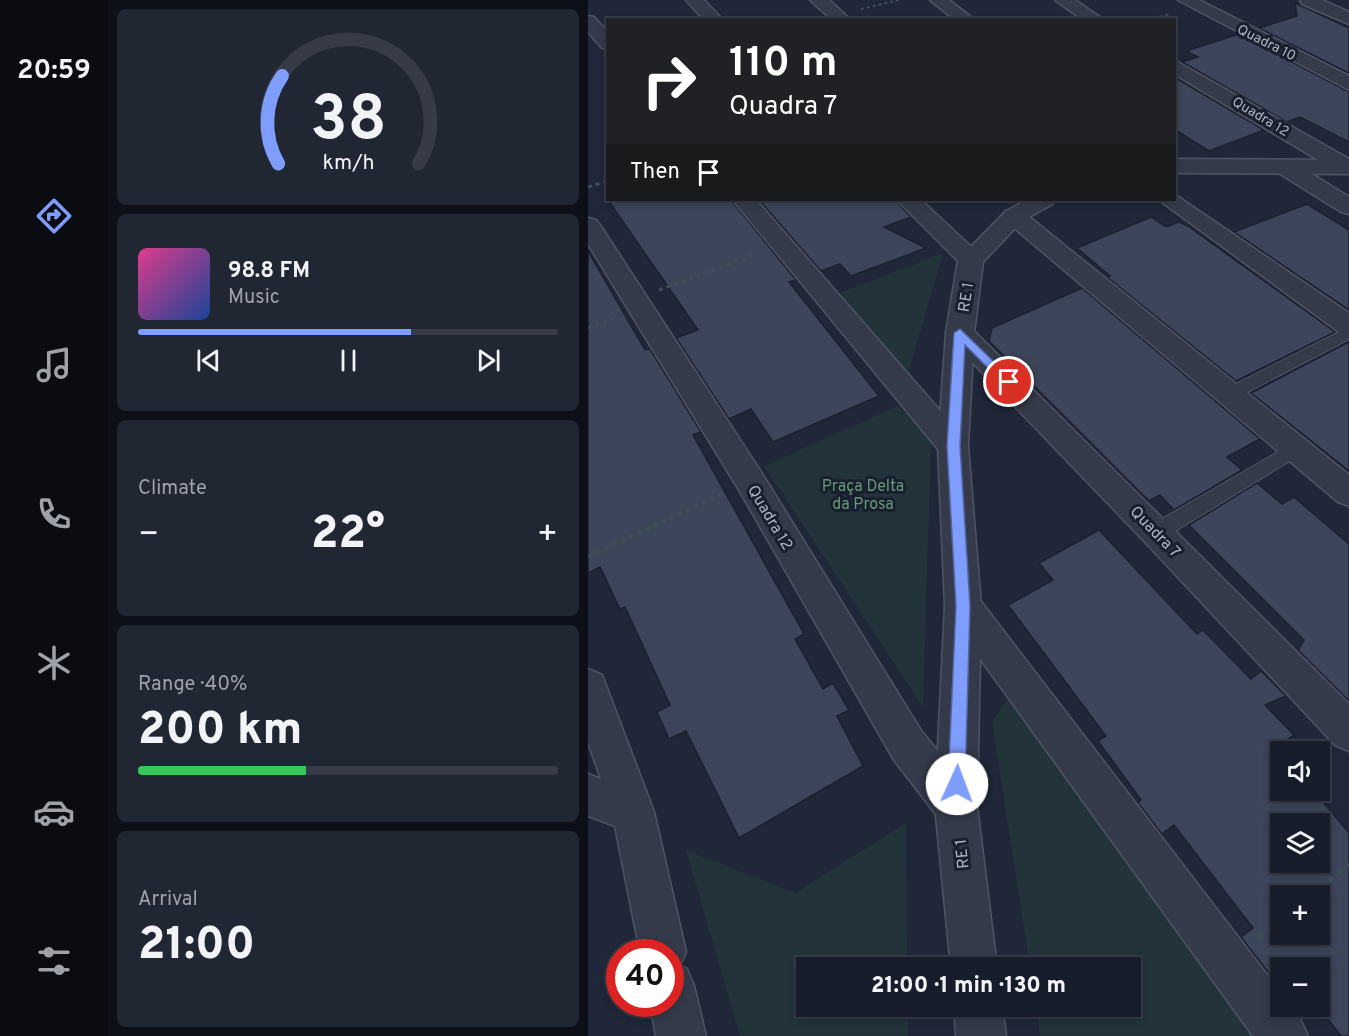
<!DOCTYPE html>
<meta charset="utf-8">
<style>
:root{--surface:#181d2b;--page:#212633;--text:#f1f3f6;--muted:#9fa2a9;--line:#363b47;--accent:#7e9dfc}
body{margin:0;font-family:Overpass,sans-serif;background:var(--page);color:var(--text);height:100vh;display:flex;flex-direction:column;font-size:22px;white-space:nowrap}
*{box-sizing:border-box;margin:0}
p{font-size:20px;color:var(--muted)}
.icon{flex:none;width:33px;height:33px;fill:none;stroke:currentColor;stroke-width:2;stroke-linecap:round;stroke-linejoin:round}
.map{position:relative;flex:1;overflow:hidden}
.panel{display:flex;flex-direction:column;gap:9px;padding:9px;background:#0d1018;width:480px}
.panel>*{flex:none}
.hud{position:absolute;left:18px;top:18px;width:570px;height:183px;border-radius:0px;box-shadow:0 3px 9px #0003,0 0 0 2px var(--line);background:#202124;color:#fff;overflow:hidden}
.tools{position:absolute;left:682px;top:741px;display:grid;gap:12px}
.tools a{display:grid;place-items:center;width:60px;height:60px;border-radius:0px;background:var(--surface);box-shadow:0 3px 9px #0003,0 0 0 2px var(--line);font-size:30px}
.speed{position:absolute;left:18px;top:939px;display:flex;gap:12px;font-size:30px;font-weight:700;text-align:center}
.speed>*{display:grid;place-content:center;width:78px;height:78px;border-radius:50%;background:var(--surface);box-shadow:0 3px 9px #0003,0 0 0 2px var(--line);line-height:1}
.speed .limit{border:9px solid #d22;background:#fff;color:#111}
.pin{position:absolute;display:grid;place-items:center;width:51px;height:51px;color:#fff;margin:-26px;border:3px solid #fff;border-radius:50%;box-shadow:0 2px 6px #0007}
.me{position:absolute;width:66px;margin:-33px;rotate:2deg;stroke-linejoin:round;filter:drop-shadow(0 0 4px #0008)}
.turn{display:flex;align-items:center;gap:21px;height:126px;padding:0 24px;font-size:27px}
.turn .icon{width:78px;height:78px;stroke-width:2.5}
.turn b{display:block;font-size:42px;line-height:51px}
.then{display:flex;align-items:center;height:57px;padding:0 24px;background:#0003;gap:12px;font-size:22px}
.big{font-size:45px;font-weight:800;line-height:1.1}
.panel .card{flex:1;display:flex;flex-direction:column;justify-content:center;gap:9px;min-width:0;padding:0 21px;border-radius:9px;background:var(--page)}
.panel .dial{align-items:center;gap:0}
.dial svg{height:156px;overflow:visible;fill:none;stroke:var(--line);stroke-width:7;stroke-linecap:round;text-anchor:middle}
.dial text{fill:var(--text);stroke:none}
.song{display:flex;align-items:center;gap:18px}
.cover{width:72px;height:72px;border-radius:9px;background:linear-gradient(135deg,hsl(330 70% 55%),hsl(220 70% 35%))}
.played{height:6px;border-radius:3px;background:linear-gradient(90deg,var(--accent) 65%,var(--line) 65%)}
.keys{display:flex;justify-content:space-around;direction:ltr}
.heat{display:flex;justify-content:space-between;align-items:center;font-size:33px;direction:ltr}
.charge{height:9px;border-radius:4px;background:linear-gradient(90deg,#34c759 40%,var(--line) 0)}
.trip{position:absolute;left:208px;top:957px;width:345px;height:60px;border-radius:0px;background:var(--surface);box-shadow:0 3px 9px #0003,0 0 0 2px var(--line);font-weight:800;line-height:60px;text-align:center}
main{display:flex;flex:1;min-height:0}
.tabs{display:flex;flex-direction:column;width:108px;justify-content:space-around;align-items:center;background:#0a0c11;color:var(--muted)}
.tabs .icon{width:42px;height:42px}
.tabs .active{color:var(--accent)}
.tabs b{font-size:27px;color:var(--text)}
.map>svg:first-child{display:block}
.green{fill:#22343a}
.building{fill:#3c4559;stroke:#1b2130;stroke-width:1.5;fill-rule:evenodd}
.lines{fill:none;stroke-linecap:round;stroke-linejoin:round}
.service-casing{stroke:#4e5464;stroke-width:2}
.minor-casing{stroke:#4e5464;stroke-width:3}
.tertiary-casing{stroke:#4e5464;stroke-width:3}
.path-far3{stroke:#3d5055;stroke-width:2;stroke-dasharray:3 3;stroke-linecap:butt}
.path-far2{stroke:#3d5055;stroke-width:3;stroke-dasharray:4 4;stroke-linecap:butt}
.path-far1{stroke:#3d5055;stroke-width:4;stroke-dasharray:4.5 4.5;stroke-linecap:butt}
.path{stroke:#3d5055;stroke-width:5;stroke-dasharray:6 6;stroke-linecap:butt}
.service{fill:#343a4a;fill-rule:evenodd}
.minor{fill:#343a4a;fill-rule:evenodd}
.tertiary{fill:#343a4a;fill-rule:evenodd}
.route{fill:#7e9dfc;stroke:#5266a4;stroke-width:1.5}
.labels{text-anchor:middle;stroke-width:6;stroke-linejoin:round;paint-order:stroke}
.far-street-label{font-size:14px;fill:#aeb4c6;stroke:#191f2e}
.street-label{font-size:16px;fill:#aeb4c6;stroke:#191f2e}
.park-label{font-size:16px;fill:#659877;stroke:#191f2e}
</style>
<main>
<nav class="tabs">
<b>20:59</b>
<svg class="icon active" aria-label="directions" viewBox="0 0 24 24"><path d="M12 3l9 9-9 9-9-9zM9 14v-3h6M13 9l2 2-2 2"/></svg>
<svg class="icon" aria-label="music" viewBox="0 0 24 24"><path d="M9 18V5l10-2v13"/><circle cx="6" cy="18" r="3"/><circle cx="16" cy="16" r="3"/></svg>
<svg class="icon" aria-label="phone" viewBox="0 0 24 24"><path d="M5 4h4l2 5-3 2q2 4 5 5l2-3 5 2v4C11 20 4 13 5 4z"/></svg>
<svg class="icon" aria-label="climate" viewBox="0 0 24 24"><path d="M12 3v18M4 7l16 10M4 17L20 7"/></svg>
<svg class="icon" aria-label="car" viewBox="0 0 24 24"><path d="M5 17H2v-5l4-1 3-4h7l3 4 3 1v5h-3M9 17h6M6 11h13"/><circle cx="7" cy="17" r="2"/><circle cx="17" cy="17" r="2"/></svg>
<svg class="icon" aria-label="filters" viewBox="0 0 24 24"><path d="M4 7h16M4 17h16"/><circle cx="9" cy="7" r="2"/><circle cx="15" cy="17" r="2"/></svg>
</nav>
<section class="panel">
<div class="card dial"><svg viewBox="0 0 100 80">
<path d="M14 69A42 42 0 1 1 86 69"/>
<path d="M14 69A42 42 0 0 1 16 24" stroke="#7e9dfc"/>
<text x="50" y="56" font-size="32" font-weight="700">38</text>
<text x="50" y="72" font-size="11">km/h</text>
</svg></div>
<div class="card">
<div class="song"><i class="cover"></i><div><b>98.8 FM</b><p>Music</p></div></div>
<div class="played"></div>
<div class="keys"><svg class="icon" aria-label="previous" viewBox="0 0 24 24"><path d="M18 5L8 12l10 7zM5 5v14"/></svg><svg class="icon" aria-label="pause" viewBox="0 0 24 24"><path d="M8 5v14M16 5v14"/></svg><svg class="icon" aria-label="next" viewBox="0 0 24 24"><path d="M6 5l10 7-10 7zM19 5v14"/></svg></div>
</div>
<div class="card"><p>Climate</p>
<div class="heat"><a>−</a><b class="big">22°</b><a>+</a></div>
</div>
<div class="card"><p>Range · 40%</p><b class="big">200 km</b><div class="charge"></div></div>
<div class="card"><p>Arrival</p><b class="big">21:00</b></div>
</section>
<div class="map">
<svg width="761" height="1036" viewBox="0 0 761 1036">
<rect width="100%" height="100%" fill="#202739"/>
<path class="green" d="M355,253L320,374L250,294Z
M310,406L343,440L335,707L176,466Z
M422,694L678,1036H452L448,1007L543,1006V968L442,967L404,722Z
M318,823L319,967L219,968V1006L320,1007V1036H152L98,850L207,893Z"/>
<path class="building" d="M707,3L761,28V73L671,28L709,16Z
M651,34L761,92V142L712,117L699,122L594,62L610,57L598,51Z
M586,77L676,130L621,151L586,129Z
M20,200H143L208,280L201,282L291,396L185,442L163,409L141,419L88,338L110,330Z
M171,200H307L323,217L296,227L338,248L263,276L252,264L233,271Z
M719,204L761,230V310L646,232Z
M563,217L578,227L591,222L600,226L747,332L648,381L519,277L522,276L489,248Z
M0,251L57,350L62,349L113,432L105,435L216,634L207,639L235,689L245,683L261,710L249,716L275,766L151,838L98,731L81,739L69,712L82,705L37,607L32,609L12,567L0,573Z
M494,288L672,439L639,457L654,470L586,510L572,495L561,501L401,341L404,328Z
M761,342V471L663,393Z
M669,483L694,504L706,497L761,544V701L710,650L716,640L601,525Z
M511,530L609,634L615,630L663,679L673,671L698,696L677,705L706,735L694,743L702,752H693V790H725L761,833V1036H753L730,1006H732V968H693V989L653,937L665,928L586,825L574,834L550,803L553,800L510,741L518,736L420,605L465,580L451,563ZM693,824H732V862H693ZM693,896H732V934H693Z"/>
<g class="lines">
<g class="service-casing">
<path id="service" d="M761,327V339L648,398H636L633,394L636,390Z
M707,442L713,444L716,449L713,454L576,538L569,540L562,538L559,532L562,526Z"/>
</g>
<g class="minor-casing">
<path id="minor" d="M98,0H116L135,20H116Z
M222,0H241L263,20H244Z
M342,0H361L387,20H367Z
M467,0H487L516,20H495Z
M590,0H611L761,76V90Z
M712,0H734L761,12V24L714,4Z
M0,16L6,17L20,32V49L14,48L0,32Z
M586,60L761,159V173L750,172L586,74Z
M697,160L705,162L761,197V214L753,212L689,172L686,167L689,162Z
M586,194L761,313V335L751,332L571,200H586Z
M145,200H168L376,438L380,446L376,454L365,457L354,454Z
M309,200H333L392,255L396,260L392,265L383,268L374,265Z
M426,209L434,211L761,475V506L750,502L418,221L414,216L418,211Z
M0,218L8,220L12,225L173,472L334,732L383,791L389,806L383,821L368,827L353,821L306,760L151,490L0,244Z
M372,324L382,327L761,704V751L747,745L557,542L362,339L358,333L362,327Z
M375,591L388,595L693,993V1006H703L712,1019L720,1036H665L362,617L357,606L362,595Z
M0,669L14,675L66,812L98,952L92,966L99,969L106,986L118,1036H68L62,1004H82V952H52L27,826L0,816V774L13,779L0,742Z"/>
</g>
<g class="tertiary-casing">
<path id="tertiary" d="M586,159L761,160V174L586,173Z
M439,200H467L463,205L434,221L395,262L386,333L380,446L393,606L389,806L409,968H363L347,806L357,606L350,446L358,333L370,260L418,211Z
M366,1006H414L418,1036H368Z"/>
</g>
<path class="path-far3" d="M273,9L311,0
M560,20L582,14"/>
<path class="path-far2" d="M0,187L20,181
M71,290L168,254
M0,328L28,318"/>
<path class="path-far1" d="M0,557L136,493"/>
<path class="path" d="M722,896L761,864
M670,938L693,920"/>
<use href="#service" class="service"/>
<use href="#minor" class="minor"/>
<use href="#tertiary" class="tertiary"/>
</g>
<path class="route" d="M372,329L427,382L421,387L417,385L377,345L372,446L382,606L377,784L375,790L369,793L363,790L360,784L368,606L359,446L366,333Z"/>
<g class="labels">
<g class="far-street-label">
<text transform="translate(679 42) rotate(27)" y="5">Quadra 10</text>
<text transform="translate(673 116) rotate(31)" y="5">Quadra 12</text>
</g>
<g class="street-label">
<text transform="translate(377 297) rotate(-81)" y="6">RE 1</text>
<text transform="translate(183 517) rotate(59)" y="6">Quadra 12</text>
<text transform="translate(568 531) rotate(46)" y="6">Quadra 7</text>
<text transform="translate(373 854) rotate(-96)" y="6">RE 1</text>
</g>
<g class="park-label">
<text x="275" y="491">Praça Delta<tspan x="275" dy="18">da Prosa</tspan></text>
</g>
</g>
</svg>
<div class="tools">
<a><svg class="icon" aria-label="sound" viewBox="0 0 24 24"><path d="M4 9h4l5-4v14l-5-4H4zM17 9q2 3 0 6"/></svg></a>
<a><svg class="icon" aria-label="layers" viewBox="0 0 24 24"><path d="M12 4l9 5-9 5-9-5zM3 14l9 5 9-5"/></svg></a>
<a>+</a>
<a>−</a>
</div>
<div class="speed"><div class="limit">40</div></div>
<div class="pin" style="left:421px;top:382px;background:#d93025"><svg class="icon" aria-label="arrive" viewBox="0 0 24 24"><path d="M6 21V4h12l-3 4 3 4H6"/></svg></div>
<svg class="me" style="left:369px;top:784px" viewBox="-20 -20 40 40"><circle r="19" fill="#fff"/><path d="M0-13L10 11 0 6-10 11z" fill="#7e9dfc"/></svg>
<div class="trip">21:00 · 1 min · 130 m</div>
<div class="hud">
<div class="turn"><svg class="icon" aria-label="right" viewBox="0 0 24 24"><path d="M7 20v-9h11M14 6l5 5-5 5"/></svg><div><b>110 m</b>Quadra 7</div></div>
<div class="then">Then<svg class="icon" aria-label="arrive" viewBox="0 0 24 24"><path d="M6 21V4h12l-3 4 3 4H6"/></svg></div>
</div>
</div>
</main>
